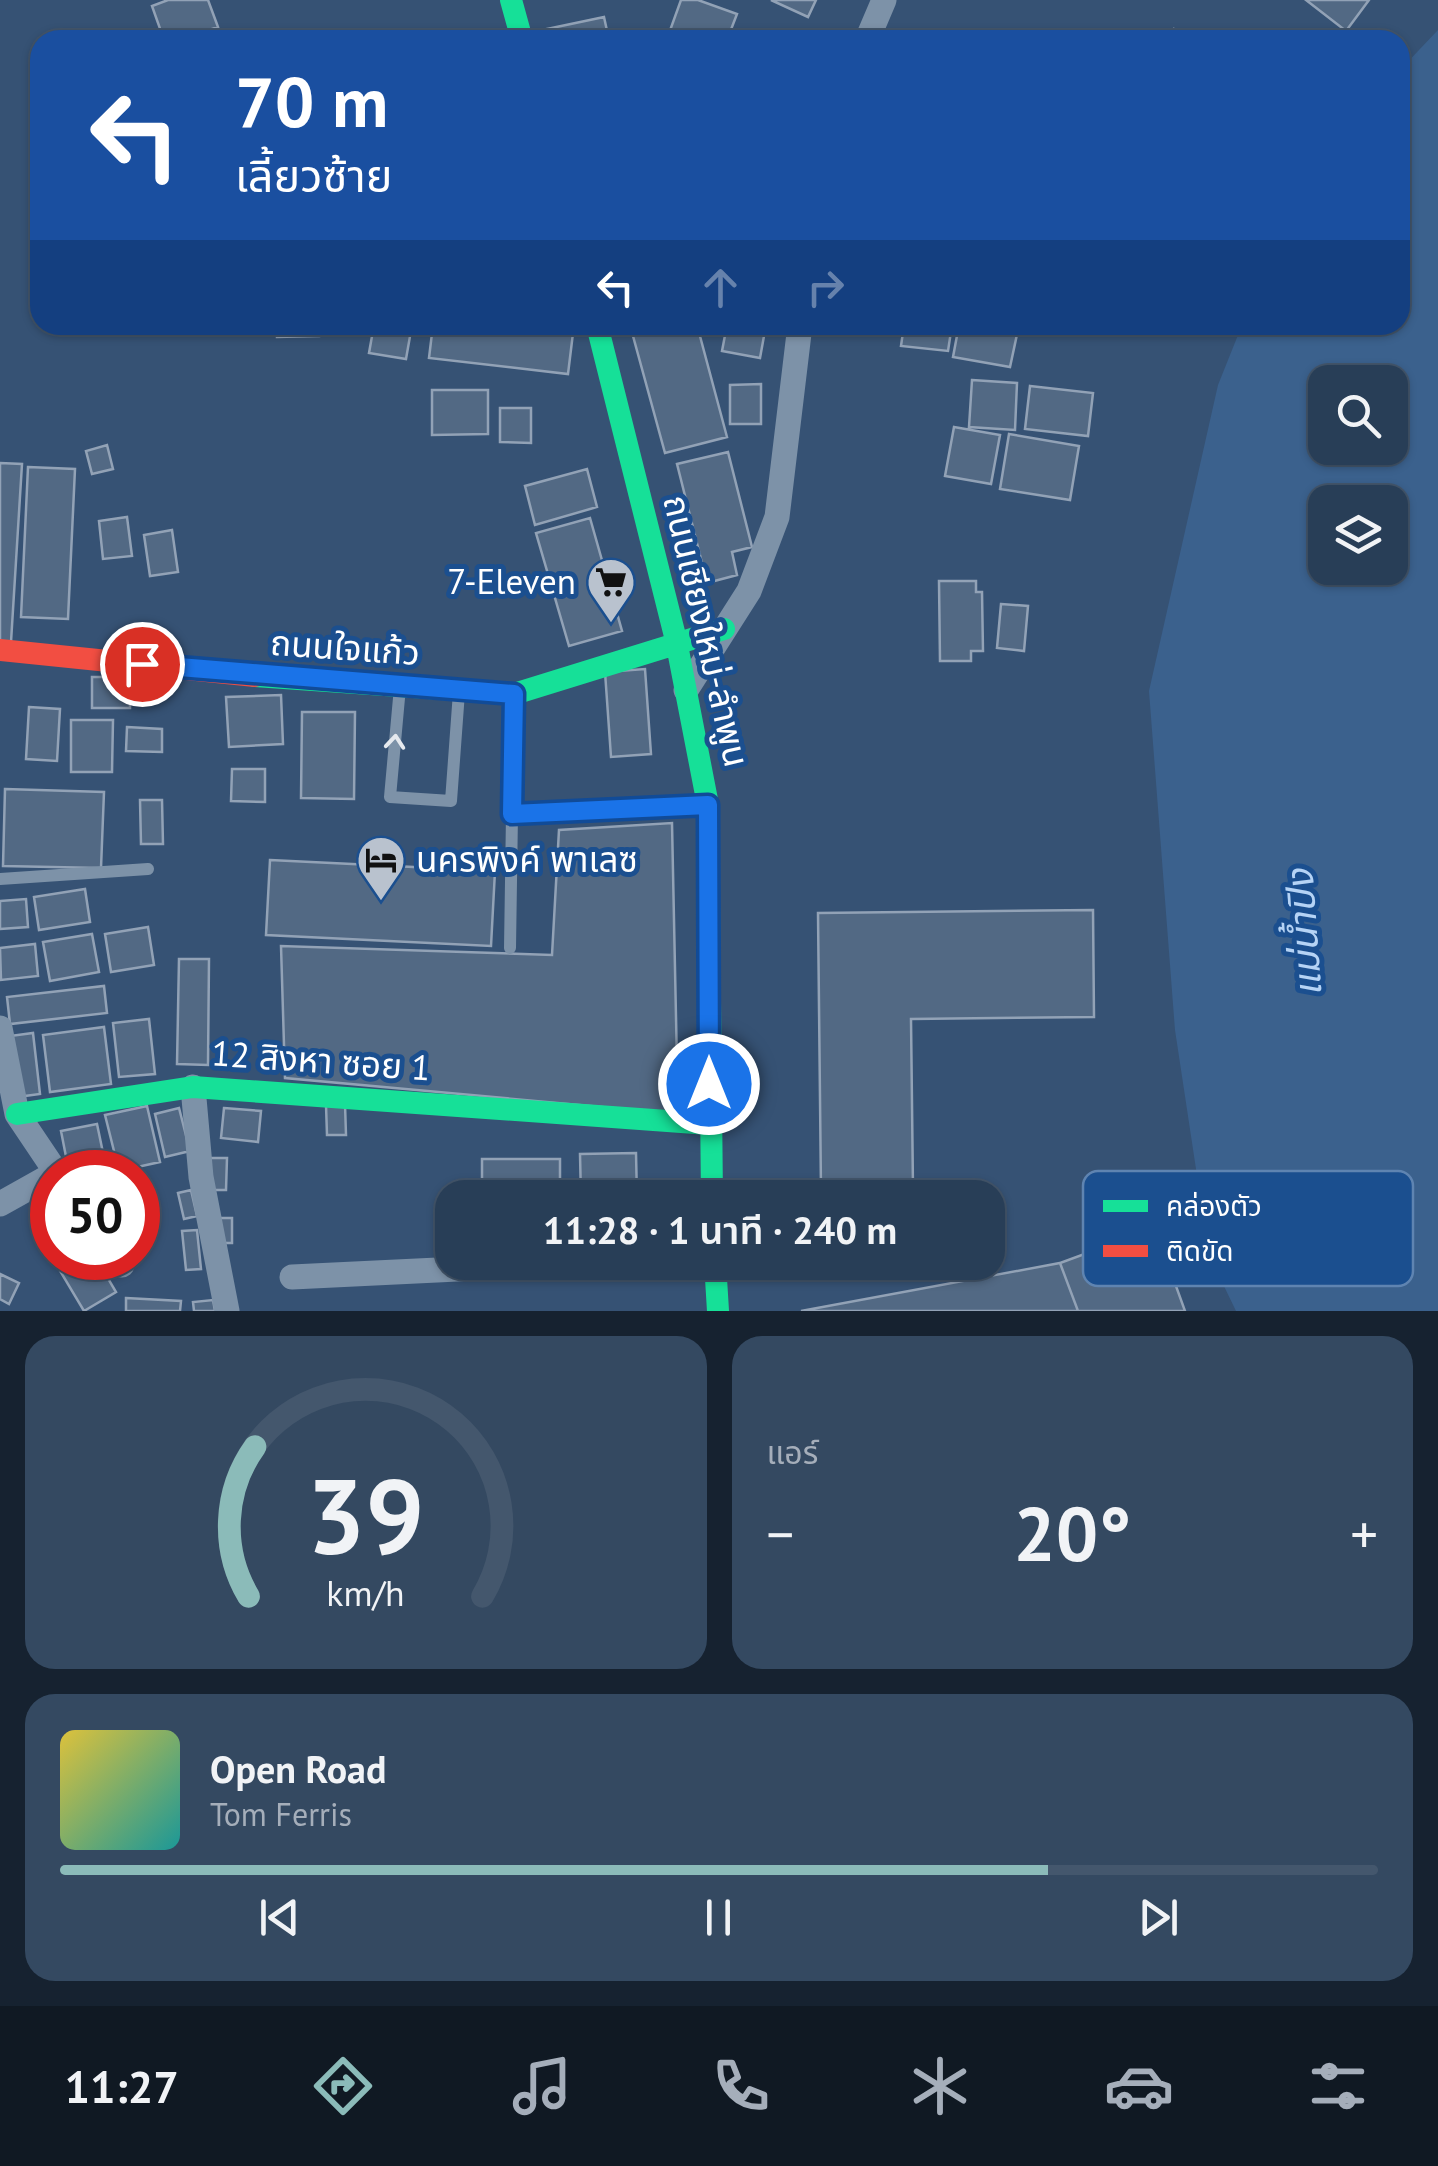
<!DOCTYPE html>
<html lang="th">
<meta charset="utf-8">
<style>
:root{--surface:#283e57;--page:#344961;--text:#f1f3f6;--muted:#a5aeba;--line:#44576d;--accent:#8bbbb9}
body{margin:0;font-family:"PT Sans","Noto Sans Thai",sans-serif;background:var(--page);color:var(--text);height:100vh;display:flex;flex-direction:column;font-size:38px;white-space:nowrap}
*{box-sizing:border-box;margin:0}
p{font-size:32px;color:var(--muted)}
.icon{flex:none;width:55px;height:55px;fill:none;stroke:currentColor;stroke-width:2;stroke-linecap:round;stroke-linejoin:round}
.map{position:relative;height:1311px;overflow:hidden}
.drawer{display:flex;flex-direction:column;gap:25px;padding:25px;background:#162230;flex:1}
.drawer>*{flex:none}
.guide{position:absolute;left:30px;top:30px;width:1380px;height:305px;border-radius:30px;box-shadow:0 2px 8px #0004,0 0 0 2px var(--line);background:#1a4fa0;color:#fff;overflow:hidden}
.buttons{position:absolute;left:1308px;top:365px;display:grid;gap:20px}
.buttons a{display:grid;place-items:center;width:100px;height:100px;border-radius:20px;background:var(--surface);box-shadow:0 2px 8px #0004,0 0 0 2px var(--line);font-size:50px}
.speed{position:absolute;left:30px;top:1150px;display:flex;gap:20px;font-size:50px;font-weight:700;text-align:center}
.speed>*{display:grid;place-content:center;width:130px;height:130px;border-radius:50%;background:var(--surface);box-shadow:0 2px 8px #0004,0 0 0 2px var(--line);line-height:1}
.speed .limit{border:15px solid #d22;background:#fff;color:#111}
.pin{position:absolute;display:grid;place-items:center;width:85px;height:85px;color:#fff;margin:-42px;border:5px solid #fff;border-radius:50%;box-shadow:0 2px 10px #0007}
.me{position:absolute;width:110px;margin:-55px;rotate:0deg;stroke-linejoin:round;filter:drop-shadow(0 0 8px #0008)}
.turn{display:flex;align-items:center;gap:35px;height:210px;padding:0 40px;font-size:45px}
.turn .icon{width:130px;height:130px;stroke-width:2.5}
.turn b{display:block;font-size:70px;line-height:85px}
.lanes{display:flex;align-items:center;height:95px;padding:0 40px;background:#0003;justify-content:center;gap:50px;direction:ltr}
.lanes .off{opacity:.35}
.big{font-size:75px;font-weight:600;line-height:1.1}
.drawer .widget{flex:1;display:flex;flex-direction:column;justify-content:center;gap:15px;min-width:0;padding:0 35px;border-radius:30px;background:var(--page)}
.drawer .dial{align-items:center;gap:0}
.dial svg{height:260px;overflow:visible;fill:none;stroke:var(--line);stroke-width:7;stroke-linecap:round;text-anchor:middle}
.dial text{fill:var(--text);stroke:none}
.song{display:flex;align-items:center;gap:30px}
.cover{width:120px;height:120px;border-radius:15px;background:linear-gradient(135deg,hsl(50 70% 55%),hsl(180 70% 35%))}
.played{height:10px;border-radius:5px;background:linear-gradient(90deg,var(--accent) 75%,var(--line) 75%)}
.keys{display:flex;justify-content:space-around;direction:ltr}
.heat{display:flex;justify-content:space-between;align-items:center;font-size:55px;direction:ltr}
.drawer .tiles{flex:1;display:grid;gap:25px;grid-template-columns:1fr 1fr}
.widget:last-child{grid-column:span 2}
.trip{position:absolute;left:435px;top:1180px;width:570px;height:100px;border-radius:30px;background:var(--surface);box-shadow:0 2px 8px #0004,0 0 0 2px var(--line);font-weight:600;line-height:100px;text-align:center}
.tab-bar{display:flex;height:160px;justify-content:space-around;align-items:center;background:#101923;color:var(--muted)}
.tab-bar .icon{width:70px;height:70px}
.tab-bar .current{color:var(--accent)}
.tab-bar b{font-size:45px;color:var(--text)}
.map>svg:first-child{display:block}
.water{fill:#3b618d;fill-rule:evenodd}
.building{fill:#526984;stroke:#92a2b6;stroke-width:2.5}
.lines{fill:none;stroke-linecap:round;stroke-linejoin:round}
.lane{stroke:#7d92a8;stroke-width:12}
.street{stroke:#7d92a8;stroke-width:25}
.fast{stroke:#16e098;stroke-width:22}
.jam{stroke:#f24e42;stroke-width:22}
.oneway{stroke:#e5e9ee}
.route-casing{stroke:#114b97;stroke-width:25}
.route{stroke:#1a73e8;stroke-width:18}
.labels{text-anchor:middle;stroke-width:10;stroke-linejoin:round;paint-order:stroke}
.poi-label{font-size:35px;fill:#fff;stroke:#1b4f8f;text-anchor:end}
.street-label{font-size:35px;fill:#fff;stroke:#1b4f8f}
.water-label{font-size:38px;font-style:italic;fill:#b5d3f5;stroke:#1b4f8f}
.key{fill:#1b4f8f;stroke:#5f84b1;stroke-width:2.5}
.key-label{font-size:28px;fill:#fff}
</style>
<div class="map">
<svg width="1438" height="1311" viewBox="0 0 1438 1311">
<rect width="100%" height="100%" fill="#365274"/>
<path class="water" d="M1438,30V1311H1236L1209,1255L1175,1030L1149,691L1218,385L1242,325H1400V70ZM1325,382H1390V448H1325ZM1325,502H1390V568H1325Z"/>
<path class="building" d="M168,0H208L218,27L179,40H164L152,6Z
M681,0H698L737,14L727,40L668,36Z
M771,0H816L808,17Z
M1306,0H1369L1346,31Z
M604,17L609,40H550L547,29Z
M1174,29L1190,40H1167Z
M470,30L472,40H415Z
M763,30L790,32V40H762Z
M277,325H318L319,336L277,337Z
M374,325H412L406,359L369,353Z
M433,325H500L573,333L568,374L429,358Z
M630,325H697L727,437L665,453Z
M727,325H766L760,358L722,351Z
M864,325H893L891,335L863,331Z
M904,325H952L948,351L901,346Z
M959,325H1019L1010,367L953,357Z
M972,380L1017,383L1015,430L969,427Z
M761,384V424H730V385Z
M1030,386L1093,393L1088,436L1025,429Z
M432,390H488V434L432,435Z
M500,408H531V443L500,442Z
M954,427L1000,435L991,484L945,476Z
M1009,434L1079,446L1070,500L1000,489Z
M107,445L113,469L92,474L86,451Z
M728,452L752,547L732,552L737,575L707,583L677,464Z
M0,463L22,464L11,642H0Z
M28,467L75,469L68,619L21,617Z
M587,469L597,507L535,525L525,486Z
M127,517L132,556L103,559L99,521Z
M590,518L622,631L569,646L536,533Z
M172,530L178,572L150,576L144,535Z
M939,581H976V592H982L983,651H971V661H940Z
M1001,604L1028,606L1024,651L997,648Z
M645,669L651,754L611,757L605,672Z
M92,677H130V708H92Z
M281,695L283,744L229,747L226,697Z
M29,707L60,709L57,761L26,759Z
M302,712H355L354,799L301,798Z
M71,720H113L112,772H71Z
M127,727L162,729V752L126,751Z
M232,769H265V802L231,801Z
M5,789L104,792L101,868L3,866Z
M140,800H162L163,844H141Z
M672,823L678,1114L285,1078L281,946L552,955L559,830Z
M270,860L495,871L491,946L266,935Z
M85,889L90,922L39,930L34,897Z
M26,899L28,927L0,929V901Z
M1093,910L1094,1017L911,1019L913,1189L821,1190L818,913Z
M148,927L154,965L111,972L105,934Z
M92,934L99,972L50,981L43,942Z
M35,944L38,976L1,980L0,948Z
M179,959H209L208,1065L177,1064Z
M104,986L107,1013L10,1024L7,997Z
M149,1019L155,1074L119,1077L113,1023Z
M104,1027L111,1084L50,1092L43,1035Z
M33,1033L40,1094L17,1097L10,1036Z
M345,1104L346,1135H327L326,1105Z
M147,1106L160,1162L119,1171L105,1115Z
M179,1108L190,1151L165,1157L155,1114Z
M224,1108L261,1111L258,1142L221,1138Z
M97,1124L107,1172H69L61,1131Z
M636,1153L637,1198H581L580,1154Z
M208,1158H227L226,1190H207Z
M482,1159H560V1198H482Z
M191,1190L197,1216L184,1219L178,1193Z
M217,1218H232V1243H217Z
M1155,1228L1185,1311H1078L1060,1263Z
M197,1230L201,1269L186,1270L182,1231Z
M96,1258L116,1292L84,1311L53,1259Z
M1060,1263L1078,1311H801Z
M0,1274L19,1283L9,1304L0,1299Z
M126,1298L181,1301L180,1311H126Z
M213,1300L215,1311H194L193,1302Z"/>
<g class="lines">
<path class="lane" d="M400,687L390,797L451,801L459,692
M514,694L512,814L706,805
M0,879L148,869
M510,948L512,814"/>
<path class="street" d="M867,40L884,0
M686,690L749,591L777,517L800,325
M0,1028L17,1114L56,1172
M193,1087L201,1177L227,1311
M0,1204L52,1175
M116,1258L122,1265
M292,1277L604,1262"/>
<path class="fast" d="M511,0L522,40
M597,325L676,640L708,805L712,1198
M255,676L514,694L724,629
M17,1114L193,1087L709,1124
M715,1262L718,1311"/>
<path class="jam" d="M0,650L255,676"/>
</g>
<defs><path id="oneway-chevron" d="M-2-3.5L2.5 0L-2 3.5" fill="none" stroke-width="1.6" stroke-linecap="round" stroke-linejoin="round" transform="scale(2.5)"/></defs>
<use class="oneway" href="#oneway-chevron" transform="translate(395 742) rotate(-85)"/>
<g class="lines">
<g class="route-casing">
<path id="route" d="M142,664L514,694L512,814L708,805L709,1084"/>
</g>
<use href="#route" class="route"/>
</g>
<defs>
<g id="supermarket-pin" transform="scale(2.5)"><path d="M0 17L-7.5 6A9.5 9.5 0 1 1 7.5 6Z" fill="#b9c2ce" stroke="#1b4f8f"/><path d="M-6-5.5h2.5l.6 2H6L4.5 2H-2.5L-4.4-4H-6ZM-1.5 3.2a1.3 1.3 0 1 0 .1 0ZM3 3.2a1.3 1.3 0 1 0 .1 0Z" fill="#111"/></g>
<g id="hotel-pin" transform="scale(2.5)"><path d="M0 17L-7.5 6A9.5 9.5 0 1 1 7.5 6Z" fill="#b9c2ce" stroke="#1b4f8f"/><path d="M-6-4.5h1.5V1H6V5H4.5V3h-9V5H-6ZM-4 0a1.8 1.8 0 1 1 3.6 0ZM.5 0V-2.5h3Q6-2.5 6 0Z" fill="#111"/></g>
</defs>
<g fill-rule="evenodd">
<use href="#supermarket-pin" x="611" y="582"/>
<use href="#hotel-pin" x="381" y="860"/>
</g>
<g class="labels">
<g class="poi-label">
<text x="576" y="594">7-Eleven</text>
<text x="416" y="872" text-anchor="start">นครพิงค์ พาเลซ</text>
</g>
<g class="street-label">
<text transform="translate(706 631) rotate(77)" y="12">ถนนเชียงใหม่-ลำพูน</text>
<text transform="translate(345 648) rotate(4)" y="12">ถนนใจแก้ว</text>
<text transform="translate(321 1061) rotate(4)" y="12">12 สิงหา ซอย 1</text>
</g>
<g class="water-label">
<text transform="translate(1304 933) rotate(-94)" y="13">แม่น้ำปิง</text>
</g>
</g>
<rect x="1083" y="1171" width="330" height="115" rx="15" class="key"/>
<rect x="1103" y="1200" width="45" height="12" fill="#16e098"/>
<rect x="1103" y="1245" width="45" height="12" fill="#f24e42"/>
<g class="key-label">
<text x="1166" y="1216">คล่องตัว</text>
<text x="1166" y="1261">ติดขัด</text>
</g>
</svg>
<div class="buttons">
<a><svg class="icon" aria-label="search" viewBox="0 0 24 24"><circle cx="10" cy="10" r="6"/><path d="M15 15l6 6"/></svg></a>
<a><svg class="icon" aria-label="layers" viewBox="0 0 24 24"><path d="M12 4l9 5-9 5-9-5zM3 14l9 5 9-5"/></svg></a>
</div>
<div class="speed"><div class="limit">50</div></div>
<div class="pin" style="left:142px;top:664px;background:#d93025"><svg class="icon" aria-label="arrive" viewBox="0 0 24 24"><path d="M6 21V4h12l-3 4 3 4H6"/></svg></div>
<svg class="me" style="left:709px;top:1084px" viewBox="-20 -20 40 40"><circle r="17" fill="#1a73e8" stroke="#fff" stroke-width="3"/><path d="M0-11L8 9 0 5-8 9z" fill="#fff"/></svg>
<div class="trip">11:28 · 1 นาที · 240 m</div>
<div class="guide">
<div class="turn"><svg class="icon" aria-label="left" viewBox="0 0 24 24"><path d="M17 20v-9H6M10 6l-5 5 5 5"/></svg><div><b>70 m</b>เลี้ยวซ้าย</div></div>
<div class="lanes"><svg class="icon" aria-label="left" viewBox="0 0 24 24"><path d="M17 20v-9H6M10 6l-5 5 5 5"/></svg><svg class="icon off" aria-label="ahead" viewBox="0 0 24 24"><path d="M12 20V5M6 11l6-6 6 6"/></svg><svg class="icon off" aria-label="right" viewBox="0 0 24 24"><path d="M7 20v-9h11M14 6l5 5-5 5"/></svg></div>
</div>
</div>
<section class="drawer">
<div class="tiles">
<div class="widget dial"><svg viewBox="0 0 100 80">
<path d="M14 69A42 42 0 1 1 86 69"/>
<path d="M14 69A42 42 0 0 1 16 23" stroke="#8bbbb9"/>
<text x="50" y="56" font-size="32" font-weight="700">39</text>
<text x="50" y="72" font-size="11">km/h</text>
</svg></div>
<div class="widget"><p>แอร์</p>
<div class="heat"><a>−</a><b class="big">20°</b><a>+</a></div>
</div>
<div class="widget">
<div class="song"><i class="cover"></i><div><b>Open Road</b><p>Tom Ferris</p></div></div>
<div class="played"></div>
<div class="keys"><svg class="icon" aria-label="previous" viewBox="0 0 24 24"><path d="M18 5L8 12l10 7zM5 5v14"/></svg><svg class="icon" aria-label="pause" viewBox="0 0 24 24"><path d="M8 5v14M16 5v14"/></svg><svg class="icon" aria-label="next" viewBox="0 0 24 24"><path d="M6 5l10 7-10 7zM19 5v14"/></svg></div>
</div>
</div>
</section>
<nav class="tab-bar">
<b>11:27</b>
<svg class="icon current" aria-label="directions" viewBox="0 0 24 24"><path d="M12 3l9 9-9 9-9-9zM9 14v-3h6M13 9l2 2-2 2"/></svg>
<svg class="icon" aria-label="music" viewBox="0 0 24 24"><path d="M9 18V5l10-2v13"/><circle cx="6" cy="18" r="3"/><circle cx="16" cy="16" r="3"/></svg>
<svg class="icon" aria-label="phone" viewBox="0 0 24 24"><path d="M5 4h4l2 5-3 2q2 4 5 5l2-3 5 2v4C11 20 4 13 5 4z"/></svg>
<svg class="icon" aria-label="climate" viewBox="0 0 24 24"><path d="M12 3v18M4 7l16 10M4 17L20 7"/></svg>
<svg class="icon" aria-label="car" viewBox="0 0 24 24"><path d="M5 17H2v-5l4-1 3-4h7l3 4 3 1v5h-3M9 17h6M6 11h13"/><circle cx="7" cy="17" r="2"/><circle cx="17" cy="17" r="2"/></svg>
<svg class="icon" aria-label="filters" viewBox="0 0 24 24"><path d="M4 7h16M4 17h16"/><circle cx="9" cy="7" r="2"/><circle cx="15" cy="17" r="2"/></svg>
</nav>
